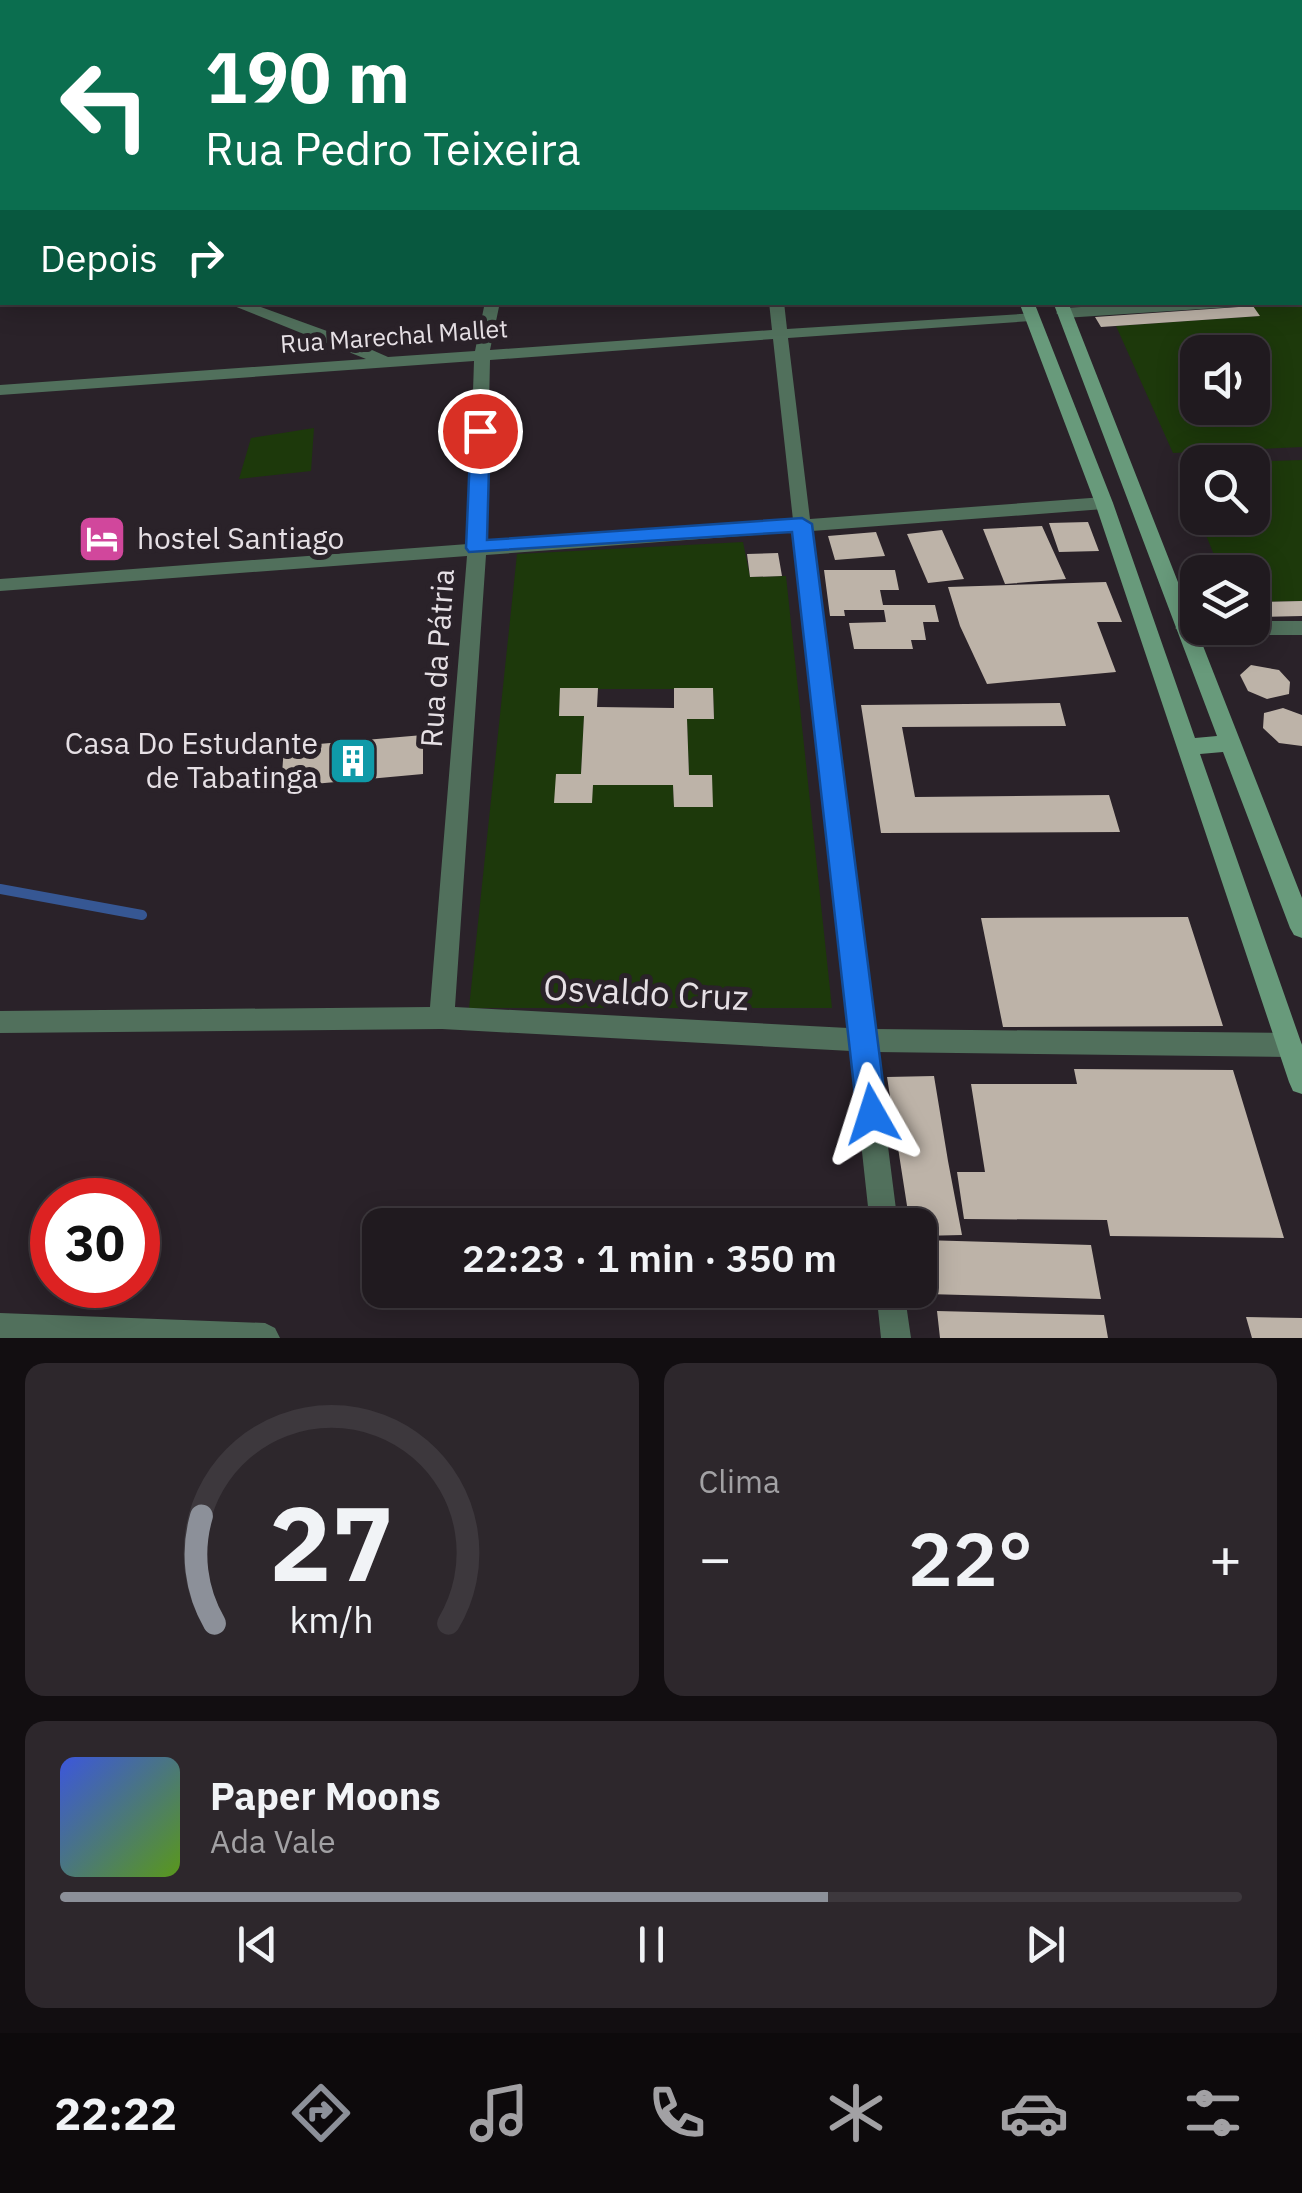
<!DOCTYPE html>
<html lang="pt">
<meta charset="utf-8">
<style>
:root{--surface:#201a1f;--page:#2d272c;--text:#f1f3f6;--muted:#a2a1a4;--line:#3d383d;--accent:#8c9099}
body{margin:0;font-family:"IBM Plex Sans",sans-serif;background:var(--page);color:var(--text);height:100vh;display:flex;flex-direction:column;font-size:38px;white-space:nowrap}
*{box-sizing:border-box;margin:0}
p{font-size:32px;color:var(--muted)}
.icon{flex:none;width:55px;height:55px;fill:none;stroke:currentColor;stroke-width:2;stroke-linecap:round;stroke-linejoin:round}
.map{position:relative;height:1338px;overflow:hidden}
.sheet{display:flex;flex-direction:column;gap:25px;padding:25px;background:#120e11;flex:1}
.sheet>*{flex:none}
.banner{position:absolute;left:0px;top:0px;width:1302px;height:305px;box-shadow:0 5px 25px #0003,0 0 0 2px var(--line);background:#0b6e4f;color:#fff;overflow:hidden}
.controls{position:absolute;left:1180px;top:335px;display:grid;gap:20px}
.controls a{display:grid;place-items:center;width:90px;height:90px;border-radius:20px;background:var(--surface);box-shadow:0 5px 25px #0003,0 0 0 2px var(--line);font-size:50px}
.speed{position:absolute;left:30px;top:1178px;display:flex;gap:20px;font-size:50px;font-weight:700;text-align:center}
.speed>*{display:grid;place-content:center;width:130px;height:130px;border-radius:50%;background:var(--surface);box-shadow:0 5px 25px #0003,0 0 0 2px var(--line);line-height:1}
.speed .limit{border:15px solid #d22;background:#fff;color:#111}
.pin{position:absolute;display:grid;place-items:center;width:85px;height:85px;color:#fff;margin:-42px;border:5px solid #fff;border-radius:50%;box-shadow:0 2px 10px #0007}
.me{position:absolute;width:110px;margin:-55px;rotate:354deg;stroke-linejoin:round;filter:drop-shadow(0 0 8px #0008)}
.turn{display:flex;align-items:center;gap:35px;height:210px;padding:0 40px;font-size:45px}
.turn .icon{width:130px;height:130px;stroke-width:2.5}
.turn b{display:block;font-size:70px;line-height:85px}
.then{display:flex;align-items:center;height:95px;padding:0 40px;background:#0003;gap:20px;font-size:38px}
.big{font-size:75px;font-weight:600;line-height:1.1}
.sheet .widget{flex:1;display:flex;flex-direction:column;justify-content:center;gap:15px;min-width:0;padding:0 35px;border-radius:20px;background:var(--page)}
.sheet .dial{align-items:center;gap:0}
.dial svg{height:260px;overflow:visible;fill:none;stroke:var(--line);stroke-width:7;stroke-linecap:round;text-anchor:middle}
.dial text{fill:var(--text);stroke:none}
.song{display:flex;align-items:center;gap:30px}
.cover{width:120px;height:120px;border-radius:15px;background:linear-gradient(135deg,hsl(230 70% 55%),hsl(90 70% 35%))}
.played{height:10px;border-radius:5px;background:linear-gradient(90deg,var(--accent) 65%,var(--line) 65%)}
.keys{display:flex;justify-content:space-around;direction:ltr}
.heat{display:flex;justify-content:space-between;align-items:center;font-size:55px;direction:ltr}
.sheet .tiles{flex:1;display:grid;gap:25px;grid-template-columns:1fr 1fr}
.widget:last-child{grid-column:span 2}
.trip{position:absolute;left:362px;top:1208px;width:575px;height:100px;border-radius:20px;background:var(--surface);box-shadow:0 5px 25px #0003,0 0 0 2px var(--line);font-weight:600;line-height:100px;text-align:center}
.tab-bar{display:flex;height:160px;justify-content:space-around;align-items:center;background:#0d0a0c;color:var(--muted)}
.tab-bar .icon{width:70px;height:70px}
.tab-bar .on{color:var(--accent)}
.tab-bar b{font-size:45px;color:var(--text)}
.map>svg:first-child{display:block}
.green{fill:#1d390b;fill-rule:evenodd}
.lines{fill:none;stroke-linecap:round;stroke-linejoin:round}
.stream{stroke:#365793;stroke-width:10}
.building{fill:#bdb3a8}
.minor{fill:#51705c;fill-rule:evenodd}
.tertiary{fill:#51705c;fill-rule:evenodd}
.secondary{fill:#689a7b;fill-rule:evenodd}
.route{fill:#1a73e8;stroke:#114b97;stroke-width:2.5}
.labels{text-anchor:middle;stroke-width:10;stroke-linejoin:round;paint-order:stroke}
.far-street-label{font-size:25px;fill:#e6e0e5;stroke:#2a2229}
.poi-label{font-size:30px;fill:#e6e0e5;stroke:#2a2229;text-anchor:start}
.street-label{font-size:30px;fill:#e6e0e5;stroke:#2a2229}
.near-street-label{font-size:35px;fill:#e6e0e5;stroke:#2a2229}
</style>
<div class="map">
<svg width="1302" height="1338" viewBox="0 0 1302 1338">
<rect width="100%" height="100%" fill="#2a2229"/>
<path class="green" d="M1302,303V447L1173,453L1116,326L1259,316L1253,306ZM1198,352H1252V408H1198Z
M314,428L311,471L239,479L251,438Z
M1302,460V601L1253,602L1252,572H1221L1199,518H1252V462H1237Z
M743,542L750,577L786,576L832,1008H469L517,554ZM561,689H713L714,719H687L689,775L713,807H674L673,785H593L591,803H554L581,774L584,716H559Z"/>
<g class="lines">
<path class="stream" d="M0,889L142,915"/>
</g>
<path class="building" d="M1253,306L1260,316L1101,327L1095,317Z
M1088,522L1099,551L1059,552L1049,523Z
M1042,526L1066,579L1005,584L983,529Z
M942,530L964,579L928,583L907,534Z
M876,532L885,556L835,560L828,536Z
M778,553L782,576L750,577L747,554Z
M824,570H895L899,590H880L883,605H935L939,622H923L926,640H911L913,649H854L849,623L886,622L884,610H844L845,616H830Z
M1106,582L1122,622H1097L1116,672L987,684L960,626L948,587Z
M1302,601V616L1252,617V602Z
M1251,665L1279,670L1290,682L1289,694L1267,699L1248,691L1240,675Z
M560,688H598L597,707L674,708V688H713L714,719H687L689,775H712L713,807H674L673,785H593L592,803H554L556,774H581L584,716H559Z
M1060,703L1066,726L902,727L915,797L1109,795L1120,832L881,833L861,705Z
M1283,708L1302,715V746L1279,743L1263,728L1264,713Z
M423,735V774L281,787L284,747Z
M1188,917L1223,1026L1003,1027L981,918Z
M1074,1069L1233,1070L1284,1238L1110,1236L1107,1220L964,1219L957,1172H985L971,1084H1077Z
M934,1076L948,1161L962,1235L920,1236V1225H910L887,1077Z
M922,1240L1091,1245L1101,1299L927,1294Z
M937,1311L1104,1315L1108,1338H940Z
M1246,1317L1302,1318V1338H1252Z"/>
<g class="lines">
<path class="minor" d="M744,0H754V2H744Z
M0,35H2V42H0Z
M1300,56H1302V62H1300Z
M2,90V98L0,99V91Z
M0,234H2V242H0Z
M1300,295H1302V303L1296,302H1300Z
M224,302H247L338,335L388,357L475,351L485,302H500L490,350L772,330L769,302H784L787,329L1036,313L1039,316L1031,321L788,338L810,519L1104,497L1113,503L1104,509L812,531L874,1029L1289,1033L1298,1037L1302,1045L1298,1053L1289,1057L876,1052L898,1225H870L851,1051L442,1029L0,1033V1011L430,1007L467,556L0,591V579L468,544L474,361L0,395V385L366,359ZM773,339L793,520L486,543L490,360ZM794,532L848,1028L455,1007L486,555Z
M1164,302H1254L1247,306L1064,318L1056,313L1064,308Z
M876,1290H904L911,1338H881Z
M0,1313L265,1323L275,1328L280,1338H0Z"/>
<path class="tertiary" d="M1185,621H1198V628H1252V621H1302V635H1185L1175,628Z"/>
<path class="secondary" d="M914,0H924L925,2H915Z
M941,0H951L952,2H942Z
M1019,302H1034L1113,503L1195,738L1217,736L1053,302H1068L1302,898V938L1294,935L1290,928L1223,752L1200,754L1302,1045V1094L1293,1091L1289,1082L1095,503Z"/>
</g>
<path class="route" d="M480,425L490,431L487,540L802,518L812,524L887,1114L882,1124L872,1128L861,1124L857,1114L792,532L469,552L466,548L471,431Z"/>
<defs>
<g id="hotel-square" transform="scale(2.5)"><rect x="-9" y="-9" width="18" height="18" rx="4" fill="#d1479c" stroke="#2a2229"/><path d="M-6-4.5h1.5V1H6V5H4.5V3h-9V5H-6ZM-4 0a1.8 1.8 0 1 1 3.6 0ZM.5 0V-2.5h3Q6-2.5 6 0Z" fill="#fff"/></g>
<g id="building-square" transform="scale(2.5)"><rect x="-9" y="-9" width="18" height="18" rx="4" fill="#0f9aa8" stroke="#2a2229"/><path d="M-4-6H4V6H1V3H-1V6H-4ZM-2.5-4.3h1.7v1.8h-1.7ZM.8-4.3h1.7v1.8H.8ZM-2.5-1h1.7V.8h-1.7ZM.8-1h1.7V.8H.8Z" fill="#fff"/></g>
</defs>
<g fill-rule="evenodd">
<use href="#hotel-square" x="102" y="539"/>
<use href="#building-square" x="353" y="761"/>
</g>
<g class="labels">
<g class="far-street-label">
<text transform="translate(394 336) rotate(-4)" y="9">Rua Marechal Mallet</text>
</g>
<g class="poi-label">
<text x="137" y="549">hostel Santiago</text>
<text x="318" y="754" text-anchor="end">Casa Do Estudante<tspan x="318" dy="34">de Tabatinga</tspan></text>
</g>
<g class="street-label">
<text transform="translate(438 658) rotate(-86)" y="10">Rua da Pátria</text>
</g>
<g class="near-street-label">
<text transform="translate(646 993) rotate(3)" y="12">Osvaldo Cruz</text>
</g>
</g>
</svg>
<div class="controls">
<a><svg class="icon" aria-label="sound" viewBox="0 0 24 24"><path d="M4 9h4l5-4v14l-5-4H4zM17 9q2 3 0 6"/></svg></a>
<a><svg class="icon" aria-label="search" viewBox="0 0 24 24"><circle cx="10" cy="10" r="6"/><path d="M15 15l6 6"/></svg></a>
<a><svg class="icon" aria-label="layers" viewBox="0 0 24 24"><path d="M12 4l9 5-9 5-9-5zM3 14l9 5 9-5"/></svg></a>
</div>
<div class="speed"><div class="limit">30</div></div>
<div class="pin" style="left:480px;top:431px;background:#d93025"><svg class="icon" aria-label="arrive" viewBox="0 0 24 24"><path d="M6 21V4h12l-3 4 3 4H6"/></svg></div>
<svg class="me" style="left:872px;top:1114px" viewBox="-20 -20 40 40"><path d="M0-17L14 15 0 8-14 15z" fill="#1a73e8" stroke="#fff" stroke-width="4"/></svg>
<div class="trip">22:23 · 1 min · 350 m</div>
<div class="banner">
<div class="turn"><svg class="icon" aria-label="left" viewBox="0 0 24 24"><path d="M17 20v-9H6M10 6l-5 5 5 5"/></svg><div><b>190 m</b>Rua Pedro Teixeira</div></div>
<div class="then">Depois<svg class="icon" aria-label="right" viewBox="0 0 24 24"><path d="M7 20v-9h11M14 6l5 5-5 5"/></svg></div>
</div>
</div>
<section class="sheet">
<div class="tiles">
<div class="widget dial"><svg viewBox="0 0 100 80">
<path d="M14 69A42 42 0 1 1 86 69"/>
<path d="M14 69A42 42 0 0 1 10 36" stroke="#8c9099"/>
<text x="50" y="56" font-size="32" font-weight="700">27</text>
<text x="50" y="72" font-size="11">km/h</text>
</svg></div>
<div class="widget"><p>Clima</p>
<div class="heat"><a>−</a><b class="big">22°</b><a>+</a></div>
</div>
<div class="widget">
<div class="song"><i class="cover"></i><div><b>Paper Moons</b><p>Ada Vale</p></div></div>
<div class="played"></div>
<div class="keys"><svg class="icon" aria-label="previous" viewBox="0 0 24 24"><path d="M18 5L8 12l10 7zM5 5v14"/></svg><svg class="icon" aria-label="pause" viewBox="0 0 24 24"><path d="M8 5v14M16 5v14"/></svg><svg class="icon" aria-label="next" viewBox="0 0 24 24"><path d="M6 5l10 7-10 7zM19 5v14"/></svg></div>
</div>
</div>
</section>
<nav class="tab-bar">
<b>22:22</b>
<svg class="icon on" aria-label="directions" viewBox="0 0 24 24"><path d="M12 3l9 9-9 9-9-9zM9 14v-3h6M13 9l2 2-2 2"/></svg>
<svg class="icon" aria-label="music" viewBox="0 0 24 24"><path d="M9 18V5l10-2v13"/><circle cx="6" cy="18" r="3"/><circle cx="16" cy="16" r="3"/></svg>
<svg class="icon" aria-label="phone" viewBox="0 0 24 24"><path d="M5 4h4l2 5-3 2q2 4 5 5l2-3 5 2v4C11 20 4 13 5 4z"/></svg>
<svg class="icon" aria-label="climate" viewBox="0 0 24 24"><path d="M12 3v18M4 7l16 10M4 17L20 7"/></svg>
<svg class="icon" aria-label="car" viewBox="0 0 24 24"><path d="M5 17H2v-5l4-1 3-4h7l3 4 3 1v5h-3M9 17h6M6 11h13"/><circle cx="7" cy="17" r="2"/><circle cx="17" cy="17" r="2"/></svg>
<svg class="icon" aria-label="filters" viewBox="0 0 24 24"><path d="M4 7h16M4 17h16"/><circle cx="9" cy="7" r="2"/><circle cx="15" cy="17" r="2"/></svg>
</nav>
